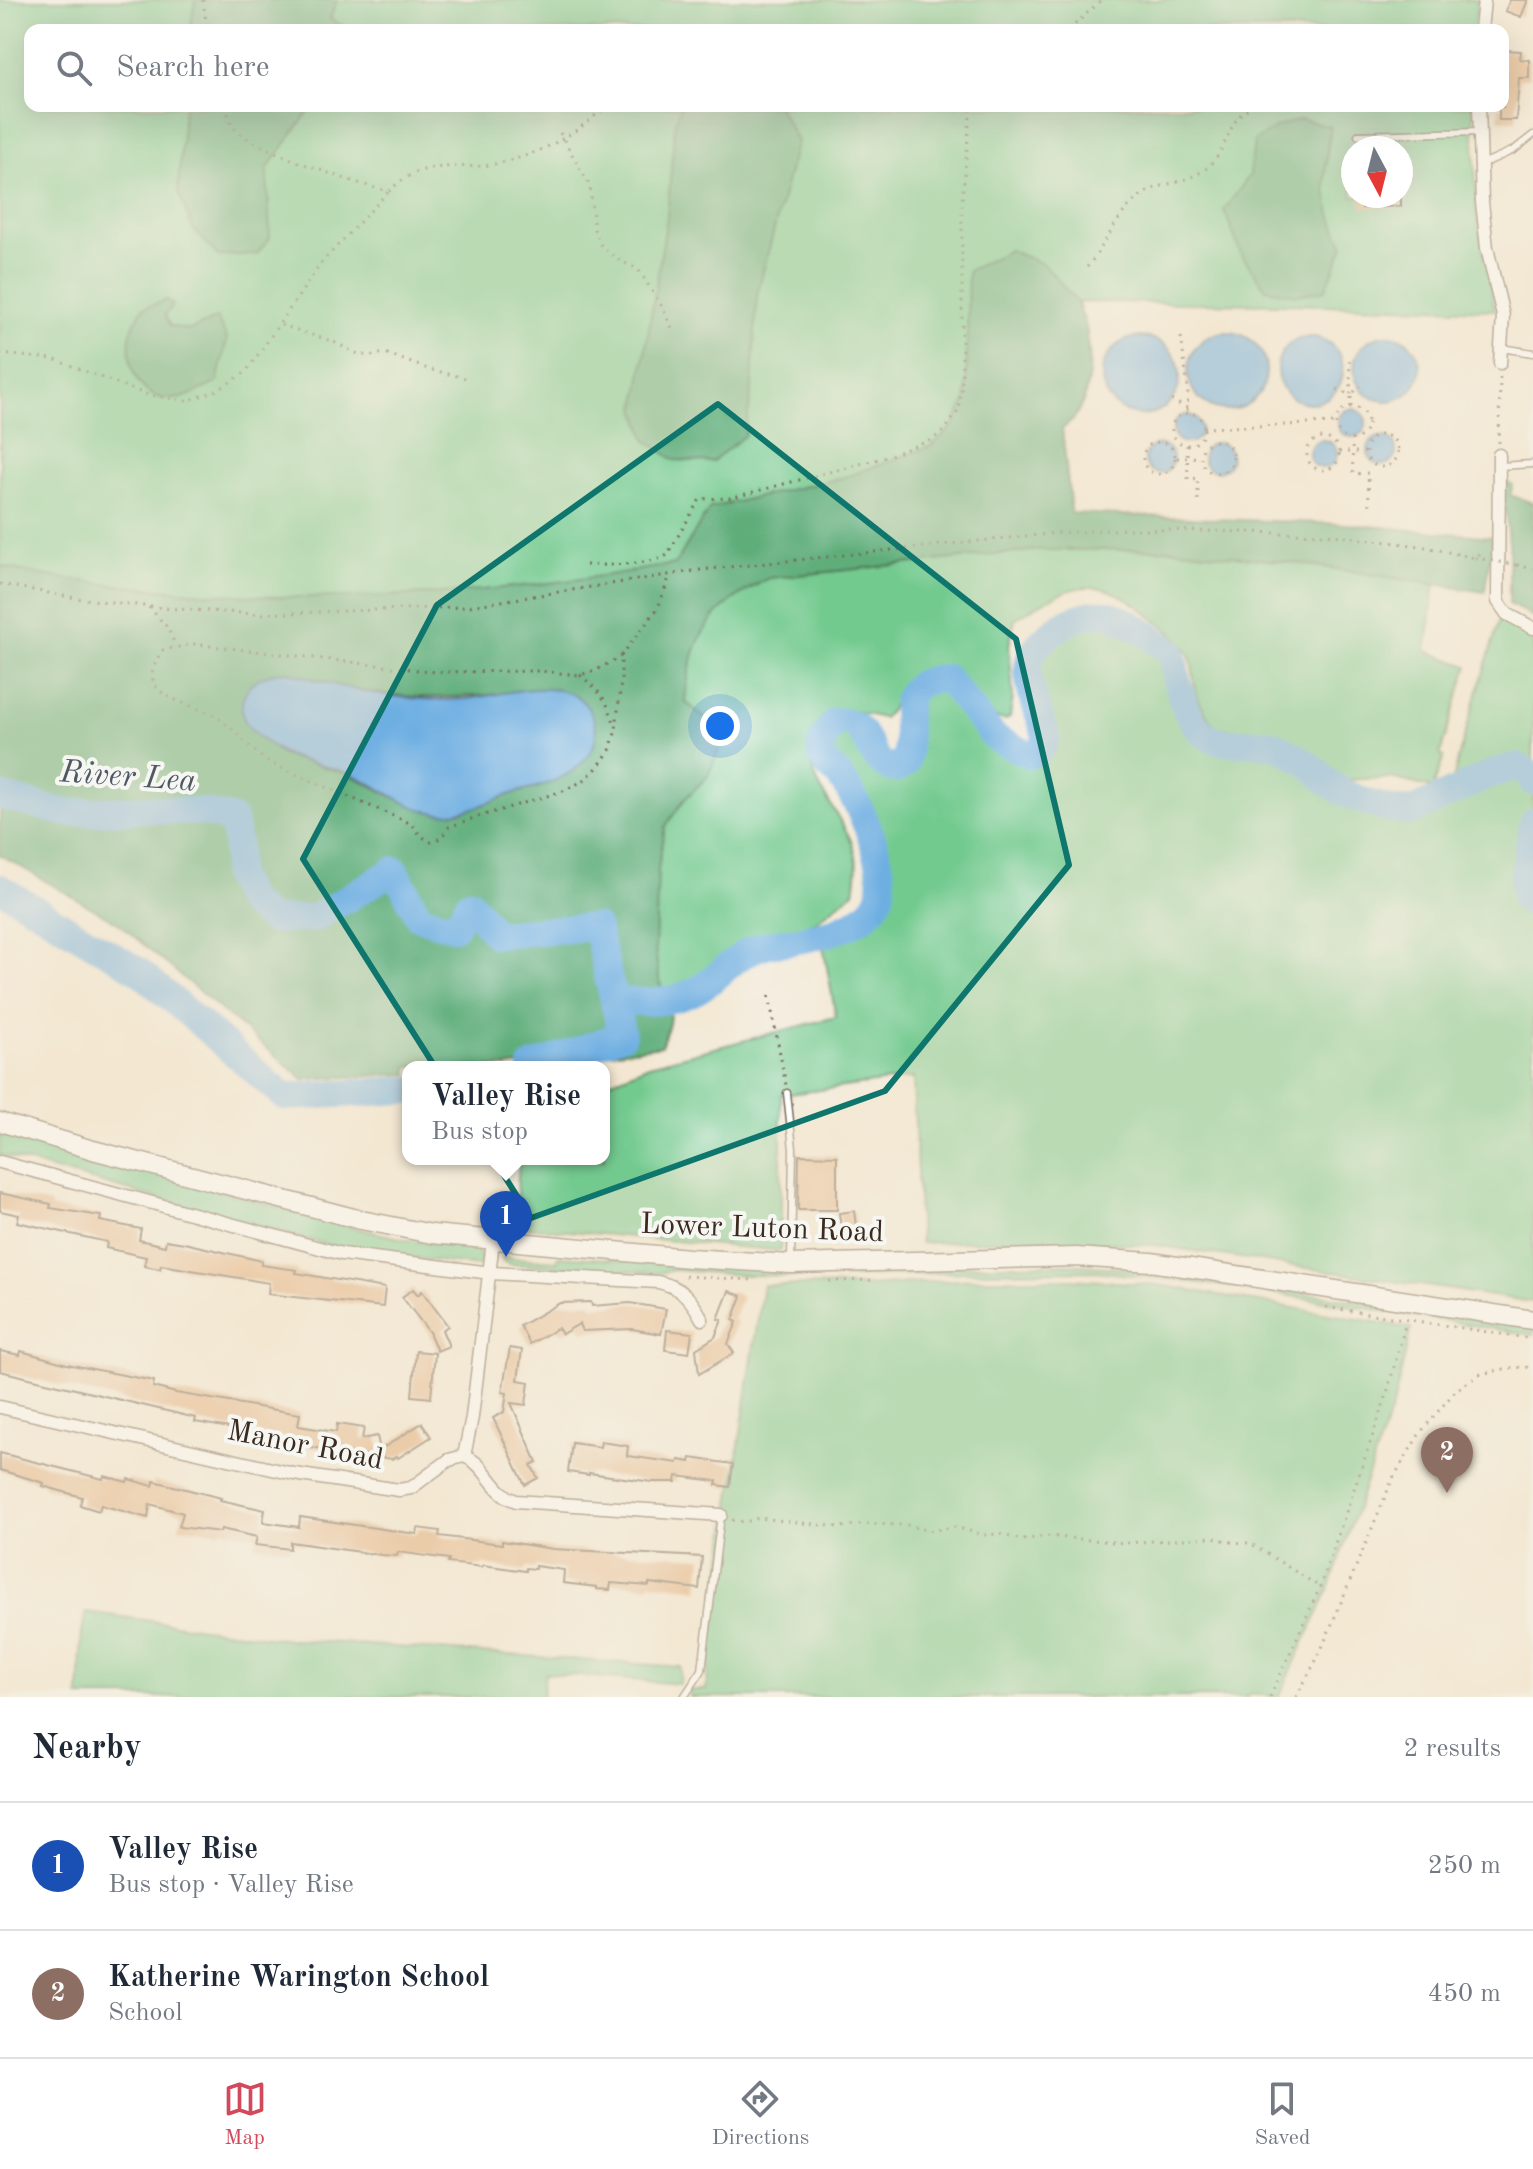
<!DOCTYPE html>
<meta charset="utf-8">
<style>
:root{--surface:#fff;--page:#f2f2f3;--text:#1f2937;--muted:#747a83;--line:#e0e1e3;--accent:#d1495b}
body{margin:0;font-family:"Old Standard TT",serif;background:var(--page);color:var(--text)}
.compass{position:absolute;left:1341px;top:136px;width:72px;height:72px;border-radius:50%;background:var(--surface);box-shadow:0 8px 32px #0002;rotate:173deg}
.you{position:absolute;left:720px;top:726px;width:28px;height:28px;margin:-20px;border:6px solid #fff;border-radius:50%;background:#1a73e8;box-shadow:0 0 0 12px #1a73e833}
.badge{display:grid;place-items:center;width:52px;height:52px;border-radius:50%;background:var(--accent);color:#fff;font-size:26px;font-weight:700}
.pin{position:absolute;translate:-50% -66px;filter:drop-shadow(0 2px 4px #0008)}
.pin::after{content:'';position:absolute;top:42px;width:28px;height:24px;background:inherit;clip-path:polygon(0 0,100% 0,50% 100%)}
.popup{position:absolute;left:402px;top:1061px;width:208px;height:104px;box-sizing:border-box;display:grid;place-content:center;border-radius:16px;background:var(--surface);filter:drop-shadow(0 2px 6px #0005);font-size:26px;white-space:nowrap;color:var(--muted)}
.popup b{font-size:30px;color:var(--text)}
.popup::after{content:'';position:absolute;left:50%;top:100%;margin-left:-16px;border:16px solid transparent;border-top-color:var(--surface)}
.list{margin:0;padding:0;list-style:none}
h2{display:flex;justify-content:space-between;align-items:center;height:104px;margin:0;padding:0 32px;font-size:34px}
h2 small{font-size:26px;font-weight:400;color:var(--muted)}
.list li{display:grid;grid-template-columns:52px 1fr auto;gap:24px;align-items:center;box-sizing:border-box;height:128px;padding:0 32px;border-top:2px solid var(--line)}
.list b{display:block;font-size:30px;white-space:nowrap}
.list p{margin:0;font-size:26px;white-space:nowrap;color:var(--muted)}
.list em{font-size:26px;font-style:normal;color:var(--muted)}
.icon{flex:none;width:44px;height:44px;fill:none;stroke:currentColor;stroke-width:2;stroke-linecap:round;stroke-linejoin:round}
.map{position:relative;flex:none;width:1533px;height:1697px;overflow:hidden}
.search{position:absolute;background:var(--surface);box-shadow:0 8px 32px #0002;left:24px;right:24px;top:24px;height:88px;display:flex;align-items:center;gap:20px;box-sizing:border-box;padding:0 28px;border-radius:16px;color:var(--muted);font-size:30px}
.sheet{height:360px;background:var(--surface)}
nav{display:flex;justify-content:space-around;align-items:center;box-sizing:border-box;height:112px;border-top:2px solid var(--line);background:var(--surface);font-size:22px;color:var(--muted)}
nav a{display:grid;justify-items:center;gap:4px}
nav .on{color:var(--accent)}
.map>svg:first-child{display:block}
.green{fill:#73ca8f;stroke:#577a56;stroke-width:2;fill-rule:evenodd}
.forest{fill:#5eae7a;stroke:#4c6c4c;stroke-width:2;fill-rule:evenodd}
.water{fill:#6eafe2;stroke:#546c80;stroke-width:2}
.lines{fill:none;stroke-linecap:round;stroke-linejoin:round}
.river{stroke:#6eafe2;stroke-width:28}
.building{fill:#e3ab78}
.lane-casing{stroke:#7b6c5d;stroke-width:9}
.street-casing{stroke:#7b6c5d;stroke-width:15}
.secondary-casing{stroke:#7b6c5d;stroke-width:21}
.path{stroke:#7b6c5d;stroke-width:3;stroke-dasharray:2 6;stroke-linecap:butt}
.lane{stroke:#fff;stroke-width:6}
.street{stroke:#fff;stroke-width:12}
.secondary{stroke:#fff;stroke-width:18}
.path-bridge{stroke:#7b6c5d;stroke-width:3;stroke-dasharray:2 6;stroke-linecap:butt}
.marked{fill:none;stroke:#0f766e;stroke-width:6;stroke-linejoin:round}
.labels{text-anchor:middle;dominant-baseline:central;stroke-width:8;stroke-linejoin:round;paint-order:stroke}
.street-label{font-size:30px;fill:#3b2a1e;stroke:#f6f6f2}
.water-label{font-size:32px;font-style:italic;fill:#4d5963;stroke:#f6f6f2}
</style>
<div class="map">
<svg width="1533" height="1697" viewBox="0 0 1533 1697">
<rect width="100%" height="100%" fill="#f6f6f2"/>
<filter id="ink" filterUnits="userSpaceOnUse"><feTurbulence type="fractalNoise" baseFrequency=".0125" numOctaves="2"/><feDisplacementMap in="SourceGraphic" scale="16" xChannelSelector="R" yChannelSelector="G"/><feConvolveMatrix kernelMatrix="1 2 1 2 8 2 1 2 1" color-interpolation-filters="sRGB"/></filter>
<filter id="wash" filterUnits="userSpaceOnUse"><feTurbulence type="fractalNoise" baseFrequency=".006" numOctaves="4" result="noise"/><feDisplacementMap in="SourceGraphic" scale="32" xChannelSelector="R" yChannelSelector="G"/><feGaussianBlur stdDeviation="1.8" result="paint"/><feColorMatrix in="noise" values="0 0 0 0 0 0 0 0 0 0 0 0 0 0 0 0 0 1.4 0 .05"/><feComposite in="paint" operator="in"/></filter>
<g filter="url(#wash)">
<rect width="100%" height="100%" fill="#f3e7d2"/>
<g class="green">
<path d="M0,0H1477L1475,30H30V106H1473L1477,220L1495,310L1285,304L1078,302C1080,312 1086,323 1087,333C1093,365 1090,409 1062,429L1071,513L676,564L564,583L437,595L342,598L247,597L66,581L0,566ZM1353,148H1401V196H1353Z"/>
<path d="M1173,549L1296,563L1435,584L1426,651L1468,666L1440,754L1444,757L1433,788L1391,778L1343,780L1323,760L1284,737L1215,727C1208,717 1201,707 1197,695C1192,682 1195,665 1188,653C1178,636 1163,626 1148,614C1095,570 1068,586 1015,619L1009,645L1013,697L1010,717L1006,720C1001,719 997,719 993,717C970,705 972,663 931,672C925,673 917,674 912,677C897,688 897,707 883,718C872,716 847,708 841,709C830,710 827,714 820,721C783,764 848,814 856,856C858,868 856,880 854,892L815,922L787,934L765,936L739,947L702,982L665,995C649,965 653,861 665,828C668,817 680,807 686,797C700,774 714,751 728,728L704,718L684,701C692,633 709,609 769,578L1039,550Z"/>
<path d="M1085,613C1121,612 1143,632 1171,651C1177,678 1181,710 1201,731C1220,750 1248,738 1271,744C1295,750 1312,771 1331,785C1346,795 1394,815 1411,811C1424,809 1438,799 1450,793L1460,751L1500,618L1533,637V1302L1154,1245L1031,1240L920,1243L913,1078L781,1095V1251L515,1226L519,1159H604V1084L649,1065L836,1017L821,934C838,928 865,922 876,906C895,877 859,804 841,779C835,771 824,765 821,755C818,745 829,730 835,722C874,717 861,765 897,769L905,764C916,728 884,681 946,678L995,738L1030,755C1040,750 1045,747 1046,736C1026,668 1010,648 1085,613Z"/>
<path d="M0,1130L355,1228L413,1241L474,1248L480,1254L481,1263L478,1266L346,1250L0,1155Z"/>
<path d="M558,1256L769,1269L1067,1264L1170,1272L1533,1328V1335L1242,1288L1096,1271L964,1272L849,1277L744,1275L674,1270L659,1273L508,1264L503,1261L502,1257L557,1261Z"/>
<path d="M975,1279H1072L1159,1285L1411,1328L1395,1398L1329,1589L1279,1697L1250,1693L1247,1697H689L690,1690H706L730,1505L763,1285L867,1286Z"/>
<path d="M86,1612L283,1639L681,1667L680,1684L545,1673L542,1697H79L82,1631Z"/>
</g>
<g class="forest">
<path d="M195,0H337L330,19L351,30H190Z"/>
<path d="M184,106H313L267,169L270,238L257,254L218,256L193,229L178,191Z"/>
<path d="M681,106H778L797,141L757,295L752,387L745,435L712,462L674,460L646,440L636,408L667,217L675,123Z"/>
<path d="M1301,119L1331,127C1322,175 1322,202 1344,246L1325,290L1296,295L1266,289L1241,254L1224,210L1250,175L1254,141L1277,127Z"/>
<path d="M1009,250L1045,265L1077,302L1087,332L1089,372L1083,402L1073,420L1062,429L1071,513L1346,524L1493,537L1485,592L1296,563L1172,549L1039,550L769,578C709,609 692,634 685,701L704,718L728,728L708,776L684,800L665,827L658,869L655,949L660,986L671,1006L669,1024L661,1046L507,1067H408V1074L303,1079L118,923L0,855V566C52,579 103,584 156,589C330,607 503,595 675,564L710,508L845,477L932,446L953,426L966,400L968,271ZM327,684C399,701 452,700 526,691L567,775L536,788L500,796L481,805L395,798L349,774L282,755L253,731Z"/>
<path d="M166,300L173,305L165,315L170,326L190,330L217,318L227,339L217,383C206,387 193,395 181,398C141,405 127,371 130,337C131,327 139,316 143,308Z"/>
<path d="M1502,480L1513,485L1510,495L1533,503V617L1509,604V543Z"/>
</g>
<g class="water">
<circle cx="1227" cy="371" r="39"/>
<circle cx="1387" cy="368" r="33"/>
<circle cx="1141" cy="376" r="39"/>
<circle cx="1310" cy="370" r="33"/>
<circle cx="1352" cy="423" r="14"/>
<circle cx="1187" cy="429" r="14"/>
<circle cx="1382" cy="451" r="14"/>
<circle cx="1323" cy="454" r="14"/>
<circle cx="1217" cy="457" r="14"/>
<circle cx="1159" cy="459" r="14"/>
<path d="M286,671C344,689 403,703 464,699C495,696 538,683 567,692C586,698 599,719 595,740C589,770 551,784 525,790C496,797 468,816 438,813C404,809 380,785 350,774C313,761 287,763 256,734C244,723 239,715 243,698C248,679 268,673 286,671Z"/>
</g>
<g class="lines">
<g class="river">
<path d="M0,796L67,813L145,809L203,812L233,820L237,844L236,876L249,902L272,920L314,918L395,870L419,917L454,927L470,902L495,934L596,927L614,1001C641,1003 672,1004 697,990C721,977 735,954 762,946C773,942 786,943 798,940C825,935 877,923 881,890C885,859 859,802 840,777C834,770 823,764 821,754C818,744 829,730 835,722C875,717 861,765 897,769L905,764C916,728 884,681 946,678L995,738L1030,755C1040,750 1045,747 1046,736C1041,718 1027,687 1028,669C1029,653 1038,644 1050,634C1102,594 1125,620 1171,651C1177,678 1181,711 1201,731C1221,752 1253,736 1277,746C1289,752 1303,760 1314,769C1320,773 1325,781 1332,785C1351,798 1390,813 1413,811L1491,774L1517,766L1529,773L1533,782"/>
<path d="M1533,822L1523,880L1525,899L1533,904"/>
<path d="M0,888L139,971L285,1097L408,1090"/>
<path d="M532,1067L622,1035L614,1001"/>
</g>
</g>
<g id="blocks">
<g class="building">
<path d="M1510,0H1528L1521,17L1505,11Z"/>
<path d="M1503,50L1521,51L1520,59L1529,60V78H1519L1516,120H1499V107H1503Z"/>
<path d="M1361,196H1401V206L1362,208Z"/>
<path d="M799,1155L837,1156V1210H798Z"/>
<path d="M0,1193L51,1204L50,1208L101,1216L100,1221L141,1229L139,1240L165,1246L166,1240L184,1243L262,1261L261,1265L297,1270L296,1273L385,1288L383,1307L268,1294L269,1283L161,1265L160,1269L144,1266L146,1257L106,1248L107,1242L17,1222L19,1215L0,1211Z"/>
<path d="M854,1211L857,1233L842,1236L839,1213Z"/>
<path d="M413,1289L418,1295L422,1291L448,1326L442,1330L449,1346L437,1351L429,1332L402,1297Z"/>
<path d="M729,1291L742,1296L733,1320L737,1322L728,1344L734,1353L699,1374L696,1349L715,1337L722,1320L718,1319Z"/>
<path d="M591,1302L592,1306L630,1303L666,1309L661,1334L632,1329L582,1331L579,1324L562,1334L558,1328L530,1344L520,1326L560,1303Z"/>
<path d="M667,1330L692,1333L689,1353L665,1350Z"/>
<path d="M510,1348L522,1350L518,1380L529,1382L526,1405L511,1403L537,1462L531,1465L538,1478L525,1485L493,1418L504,1412L507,1393L502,1392Z"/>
<path d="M0,1351L20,1355L21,1351L67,1364L154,1381L153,1387L176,1393L300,1414L298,1426L336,1432L337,1424L364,1428L362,1439L377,1436L380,1450L422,1423L431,1437L398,1458L397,1456L392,1459L296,1445L297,1440L195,1422L196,1418L0,1371Z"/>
<path d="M416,1351L435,1353L431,1398L412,1396Z"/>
<path d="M601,1442L628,1446L627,1456L678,1463L679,1460L690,1462L691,1458L733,1464L730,1487L716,1485L717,1481L677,1476L676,1482H652L589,1473V1475L568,1472L572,1443L600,1447Z"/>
<path d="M0,1453L103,1479L104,1476L127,1482L128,1479L153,1486L154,1481L221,1498L220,1500L265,1510L263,1522L299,1527L300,1517L417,1534L418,1528L440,1531L439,1536L502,1544V1541L553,1549L702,1557L699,1589L649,1583V1586L611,1583L610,1590L597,1589V1587L563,1583L564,1570L535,1566V1569L526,1568V1571L483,1565L482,1567L448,1563L449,1559L398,1552L397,1556L381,1555L290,1542V1549L255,1545L257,1537L221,1529L220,1532L179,1527L183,1513L150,1504L148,1518L101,1505L99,1511L80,1505L82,1497L43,1486L44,1483L0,1470Z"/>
</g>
</g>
</g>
<g filter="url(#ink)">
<use href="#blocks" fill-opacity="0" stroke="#7b6c5d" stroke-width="2"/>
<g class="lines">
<defs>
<g id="lane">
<path d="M1358,135L1480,132"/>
<path d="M1480,165L1514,150L1533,135"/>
<path d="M1501,348L1533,353"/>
<path d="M1499,466L1533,464"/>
<path d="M787,1093L793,1149L791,1261"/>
<path d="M684,1697L702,1670L721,1515"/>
</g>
<g id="street">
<path d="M1481,30L1484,0"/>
<path d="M1479,106L1482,202L1487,248L1503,316L1500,363"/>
<path d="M1499,455L1498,601L1507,614L1533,628"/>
<path d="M0,1162L342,1254L491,1273L658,1282C681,1287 691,1298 702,1319"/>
<path d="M0,1407L294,1474L399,1490L411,1488L449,1460L464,1456C488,1465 490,1491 516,1501L721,1515"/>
<path d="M464,1456L472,1417L493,1241"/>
</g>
<path id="secondary" d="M0,1122L93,1150L361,1220L432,1234L689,1258L791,1264L1076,1257L1151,1262L1533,1320"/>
</defs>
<use href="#lane" class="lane-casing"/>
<use href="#street" class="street-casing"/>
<use href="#secondary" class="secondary-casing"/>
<g class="path">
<path d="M203,0L207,30"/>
<path d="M713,30L744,24L768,30"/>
<path d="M1069,30L1101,0"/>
<path d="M225,106C228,113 230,123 235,129C249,147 363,187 389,191C395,186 402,179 409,176C432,162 464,169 490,165C535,157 573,137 606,106"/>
<path d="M560,133L590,186L594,229L601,245L618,260L638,269L661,305L672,328"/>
<path d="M1087,267C1106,245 1116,215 1138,198C1164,177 1196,188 1218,155C1229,138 1232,115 1253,106"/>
<path d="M281,325L334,342L355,353L369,356L385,353L428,369L470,379"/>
<path d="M1181,337L1188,389L1187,412"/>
<path d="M0,354L53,359L145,394L187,401L218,390L246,372L322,262L389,191"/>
<path d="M1337,389L1351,395L1349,356"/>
<path d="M1171,400L1187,408"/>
<circle cx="1352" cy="423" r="16"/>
<path d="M1351,407V395L1360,386"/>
<circle cx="1188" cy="429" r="16"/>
<path d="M1203,428L1336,423"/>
<circle cx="1382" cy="451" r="16"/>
<circle cx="1323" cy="454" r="16"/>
<path d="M1352,439L1353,474L1368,473L1369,505"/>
<circle cx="1217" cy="457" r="16"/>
<circle cx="1159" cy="458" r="16"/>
<path d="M1499,443L1500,374"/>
<path d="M1187,445L1188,479L1198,478V502"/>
<path d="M1339,452H1365"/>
<path d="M1177,458L1201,457"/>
<path d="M586,565C602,566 656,564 667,555L700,499L731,498L886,457L933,439L945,430L959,410L962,387V201L971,106"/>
<path d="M1517,565L1533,569"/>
<path d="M0,584L75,598L162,608L256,614L463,607L700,570L1057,533L1127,529L1324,534L1421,546L1475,558L1483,550"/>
<path d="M149,607L167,627L176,646"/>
<path d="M621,656L597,670L580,675L540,671L436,672L194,644L163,650C127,699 192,701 217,717C236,730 250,750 270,763L412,824L421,836L431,842L441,838L449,827L468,820L563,791L583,781L598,767L610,750L616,730L621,681V656L658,608L670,575"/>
<path d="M580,675C602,693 607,700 615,726"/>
<path d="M769,996L786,1085"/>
<path d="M685,1276L753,1280"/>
<path d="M829,1281L877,1280"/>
<path d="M1326,1307L1533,1339"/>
<path d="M732,1520L745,1522L759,1518L839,1527L867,1524L907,1525L929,1531L955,1527L984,1535L1000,1534L1022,1540L1046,1536L1125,1543L1213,1537L1230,1542L1250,1543L1320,1587"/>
<path d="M1270,1697L1320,1587L1386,1397L1406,1322"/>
<path d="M1296,1697L1319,1655L1393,1478L1420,1433L1456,1390L1481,1374L1509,1368L1533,1367"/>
</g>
<use href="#lane" class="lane"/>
<use href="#street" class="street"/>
<use href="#secondary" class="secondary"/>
<path class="path-bridge" d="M1475,558L1517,565"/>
</g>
</g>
<path d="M0 0H1533V1697H0ZM718,404L1016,639L1069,865L885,1091L531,1218L303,859L437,605Z" fill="#f3e7d2" fill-opacity=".55" fill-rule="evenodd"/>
<path class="marked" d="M718,404L1016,639L1069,865L885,1091L531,1218L303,859L437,605Z"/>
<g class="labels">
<g class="street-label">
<text transform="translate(762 1229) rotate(2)">Lower Luton Road</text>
<text transform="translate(305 1446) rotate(11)">Manor Road</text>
</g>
<g class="water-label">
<text transform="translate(128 778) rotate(4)">River Lea</text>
</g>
</g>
</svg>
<svg class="compass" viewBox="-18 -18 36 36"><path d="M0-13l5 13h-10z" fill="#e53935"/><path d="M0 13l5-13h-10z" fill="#747a83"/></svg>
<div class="you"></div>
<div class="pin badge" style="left:506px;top:1257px;background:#1a4fb4">1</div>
<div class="popup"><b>Valley Rise</b>Bus stop</div>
<div class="pin badge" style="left:1447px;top:1493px;background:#8d6e63">2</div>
<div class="search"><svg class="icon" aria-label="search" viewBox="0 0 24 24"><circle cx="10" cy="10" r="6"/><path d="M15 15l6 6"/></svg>Search here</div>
</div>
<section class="sheet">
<h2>Nearby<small>2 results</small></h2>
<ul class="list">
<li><span class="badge" style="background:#1a4fb4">1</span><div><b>Valley Rise</b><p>Bus stop · Valley Rise</p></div><em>250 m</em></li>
<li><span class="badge" style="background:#8d6e63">2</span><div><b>Katherine Warington School</b><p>School</p></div><em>450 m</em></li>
</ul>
</section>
<nav>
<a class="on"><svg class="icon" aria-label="map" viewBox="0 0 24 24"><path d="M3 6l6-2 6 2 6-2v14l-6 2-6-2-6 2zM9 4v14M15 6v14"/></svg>Map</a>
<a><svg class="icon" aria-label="directions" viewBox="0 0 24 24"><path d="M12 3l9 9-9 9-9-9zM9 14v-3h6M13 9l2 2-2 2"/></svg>Directions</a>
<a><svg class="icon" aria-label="saved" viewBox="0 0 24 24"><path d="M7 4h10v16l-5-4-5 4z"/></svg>Saved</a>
</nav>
